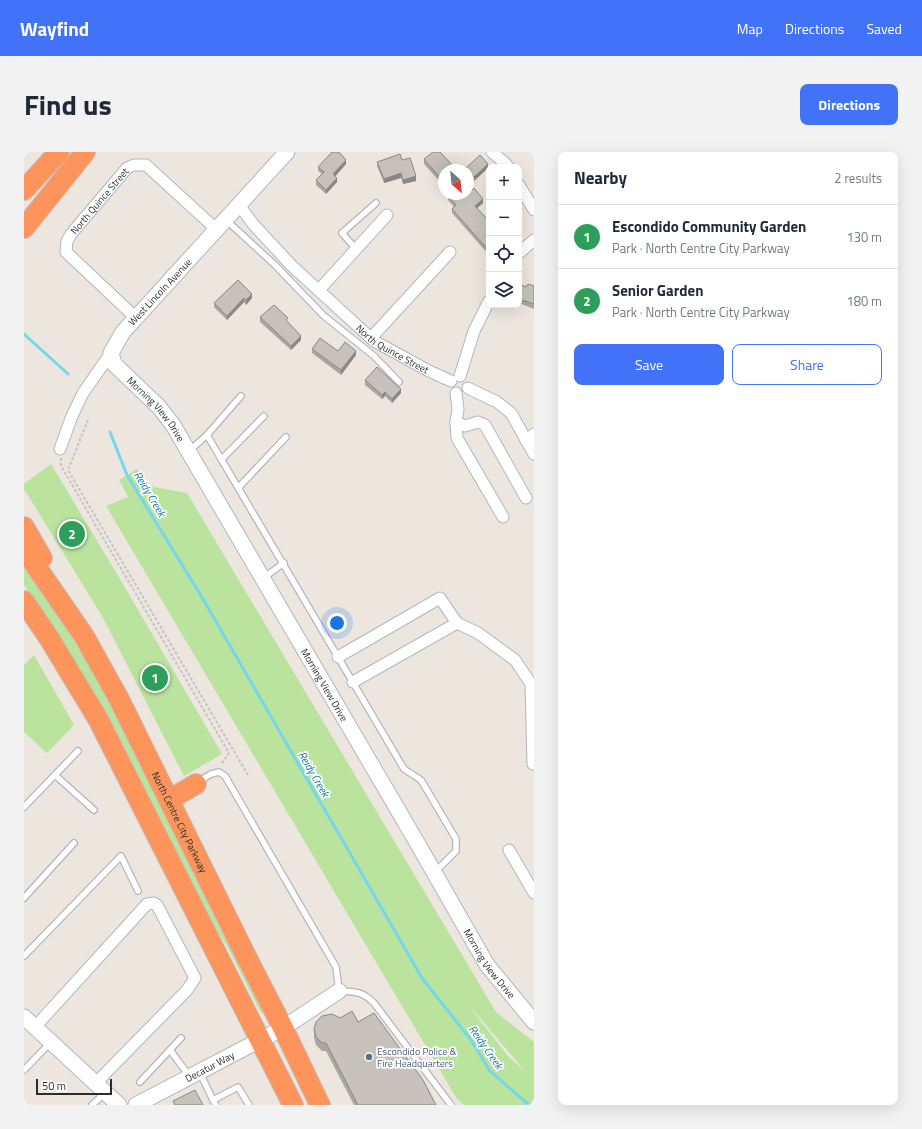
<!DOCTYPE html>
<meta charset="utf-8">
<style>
:root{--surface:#fff;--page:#f2f2f3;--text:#1f2937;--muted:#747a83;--line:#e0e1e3;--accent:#4272f7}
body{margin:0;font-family:"Titillium Web",sans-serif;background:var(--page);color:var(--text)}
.controls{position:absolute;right:12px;top:12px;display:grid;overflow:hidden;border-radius:8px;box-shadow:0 4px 16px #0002}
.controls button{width:36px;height:36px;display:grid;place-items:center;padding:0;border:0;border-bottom:1px solid var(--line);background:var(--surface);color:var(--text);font:20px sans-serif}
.compass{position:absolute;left:414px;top:12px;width:36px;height:36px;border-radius:50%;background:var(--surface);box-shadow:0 4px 16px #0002;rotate:153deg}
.scale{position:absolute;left:12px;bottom:10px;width:76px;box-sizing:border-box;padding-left:4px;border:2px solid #2c2c2c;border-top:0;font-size:11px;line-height:14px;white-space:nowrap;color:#2c2c2c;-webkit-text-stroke:3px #fff;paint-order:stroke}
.you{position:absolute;left:313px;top:471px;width:14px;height:14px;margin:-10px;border:3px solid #fff;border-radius:50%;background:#1a73e8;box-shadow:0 0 0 6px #1a73e833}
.badge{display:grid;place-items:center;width:26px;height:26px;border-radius:50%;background:var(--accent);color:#fff;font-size:13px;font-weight:700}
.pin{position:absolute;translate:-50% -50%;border:2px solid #fff;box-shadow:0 1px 4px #0006}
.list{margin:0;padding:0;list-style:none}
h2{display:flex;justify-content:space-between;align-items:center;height:52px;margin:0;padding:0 16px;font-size:17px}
h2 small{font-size:13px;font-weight:400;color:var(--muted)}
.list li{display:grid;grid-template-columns:26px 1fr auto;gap:12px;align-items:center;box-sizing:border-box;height:64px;padding:0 16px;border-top:1px solid var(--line)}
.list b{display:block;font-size:15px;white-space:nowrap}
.list p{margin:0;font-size:13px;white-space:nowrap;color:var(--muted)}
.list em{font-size:13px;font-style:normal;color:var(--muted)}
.actions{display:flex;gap:8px;padding:12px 16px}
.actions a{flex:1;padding:9px 0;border:1px solid var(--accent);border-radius:8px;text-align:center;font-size:14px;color:var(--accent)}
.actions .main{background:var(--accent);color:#fff}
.icon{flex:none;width:22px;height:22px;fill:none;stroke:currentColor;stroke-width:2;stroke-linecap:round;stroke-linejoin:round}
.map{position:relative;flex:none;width:510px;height:953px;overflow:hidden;border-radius:8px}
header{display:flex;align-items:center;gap:24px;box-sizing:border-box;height:56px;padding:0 20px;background:var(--accent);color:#fff}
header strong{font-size:19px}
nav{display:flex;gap:22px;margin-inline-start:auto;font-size:14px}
.intro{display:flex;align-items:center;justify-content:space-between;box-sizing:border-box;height:96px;padding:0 24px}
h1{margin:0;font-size:28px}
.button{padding:10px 18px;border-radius:8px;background:var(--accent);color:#fff;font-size:14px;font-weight:700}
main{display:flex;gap:24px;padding:0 24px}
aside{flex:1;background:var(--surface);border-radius:8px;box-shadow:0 4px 16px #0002}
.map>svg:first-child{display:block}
.green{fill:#bae39d;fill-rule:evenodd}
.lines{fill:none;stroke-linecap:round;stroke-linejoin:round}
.stream{stroke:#74d7ed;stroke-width:3}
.lane-casing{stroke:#b2b6bf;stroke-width:8}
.street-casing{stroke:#b2b6bf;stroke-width:13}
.secondary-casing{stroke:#b2b6bf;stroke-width:17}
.highway-casing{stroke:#c4c4c4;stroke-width:22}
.path{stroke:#c4c4c4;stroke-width:2;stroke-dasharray:3 2;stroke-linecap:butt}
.lane{stroke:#fff;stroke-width:5.5}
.street{stroke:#fff;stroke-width:11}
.secondary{stroke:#fff;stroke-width:15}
.highway{stroke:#fc945c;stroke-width:20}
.wall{fill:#aaa6a0}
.shaded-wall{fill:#8b8782}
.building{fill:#c6c1ba;stroke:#8b8782}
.service-dot{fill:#5c6f8a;stroke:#fff;stroke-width:1.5}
.labels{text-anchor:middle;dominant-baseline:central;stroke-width:3.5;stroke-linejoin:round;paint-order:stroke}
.street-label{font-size:10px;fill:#2c2c2c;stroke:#fff}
.service-label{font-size:10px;fill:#4e5e75;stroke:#fff;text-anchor:start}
.water-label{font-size:11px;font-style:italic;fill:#0f789d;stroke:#fff}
</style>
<header>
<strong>Wayfind</strong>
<nav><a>Map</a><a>Directions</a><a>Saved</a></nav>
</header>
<div class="intro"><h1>Find us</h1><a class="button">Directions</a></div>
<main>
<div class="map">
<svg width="510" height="953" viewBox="0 0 510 953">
<rect width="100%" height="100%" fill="#ede6df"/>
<g class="green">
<path d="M27,312L96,427L198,602L160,624L78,464L0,337V332Z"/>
<path d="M113,317L125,334L163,341L472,860L510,890V926H509L510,927V953H440L433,947L82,354L104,345L95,328ZM448,858H449L501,919L484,904Z"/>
<path d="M0,409L75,528L241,860L237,861L203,794L181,761L77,553L41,492L0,433Z"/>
<path d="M10,503L50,573L23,601L0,580V513Z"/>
</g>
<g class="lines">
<g class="stream">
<path d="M0,182L44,222"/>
<path d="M86,280L103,323L179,447L398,826L447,888L466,919L505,953"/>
</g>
<defs>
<g id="lane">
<path d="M202,68L251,113L300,164L350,204L375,230"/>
<path d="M332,97L318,81L352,51"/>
<path d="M183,283L380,617L397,628L432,687V699L412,719"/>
<path d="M165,299L183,283L217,244"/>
<path d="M198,307L240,264"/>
<path d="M215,335L262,285"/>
<path d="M239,426L260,411"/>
<path d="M31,623L70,658"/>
<path d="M174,630L187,622L195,620L201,624L312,815L315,839C332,840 338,839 350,851L427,953"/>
<path d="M0,655L54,599"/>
<path d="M0,746L50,691"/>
<path d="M0,804L97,704L114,739"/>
<path d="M146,898L166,925"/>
<path d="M0,918L27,890"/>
<path d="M176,921L189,948"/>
<path d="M116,930L157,886"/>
<path d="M68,953L81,941"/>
<path d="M192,953L189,948L214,935L225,953"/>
</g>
<g id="street">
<path d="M468,0L482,12L484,15"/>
<path d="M495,33L510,58"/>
<path id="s1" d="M215,53L229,72L268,114L350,189L405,219L427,229"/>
<path d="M495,101L510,88"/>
<path d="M295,138L363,63"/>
<path id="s2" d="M112,166L42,100L43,89L47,82L103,16L110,13H122L193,78"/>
<path d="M347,186L426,100"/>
<path d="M436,224L450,179L465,149"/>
<path d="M444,236L473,250L487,261L510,302"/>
<path d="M432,241L434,257L432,270L433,286L479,365"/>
<path d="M432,270L441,274L454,270L461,273L502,346"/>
<path d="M502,289L510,282"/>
<path d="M36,297L48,264L59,241L87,201"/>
<path d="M314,505L416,446L433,471L454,481L491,508L507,532L509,612"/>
<path d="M329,530L433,471"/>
<path d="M485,698L510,741"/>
<path d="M11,875L123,752L130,751L133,753L171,826L163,838L71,932"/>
</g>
<g id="secondary">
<path id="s3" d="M263,0L99,180L87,201L90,212L135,255L149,273L395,694L463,813L510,870"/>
<path d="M0,865L95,953"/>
<path id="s4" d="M112,953L259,876L315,839"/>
</g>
<g id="highway">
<path d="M0,38L35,0"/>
<path d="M0,76L61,0"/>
<path d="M0,375L18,406"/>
<path id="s5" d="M0,397L60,484L95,547L221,802L259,876L296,953"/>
<path d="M0,449L25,486L74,567L269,953"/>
<path d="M145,648L172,632"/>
</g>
</defs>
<use href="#lane" class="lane-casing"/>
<use href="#street" class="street-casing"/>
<use href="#secondary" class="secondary-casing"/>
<use href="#highway" class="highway-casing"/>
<g class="path">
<path d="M64,268L44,318L224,623"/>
<path d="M37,306V314L205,601L199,610L196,612"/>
</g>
<use href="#lane" class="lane"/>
<use href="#street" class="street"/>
<use href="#secondary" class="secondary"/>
<use href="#highway" class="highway"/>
</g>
<g class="wall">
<path d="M400,7L431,18L418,32L400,12Z"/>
<path d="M378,8L392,29L379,32L377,26L360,31L353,14V10Z"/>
<path d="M322,12L311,24L313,30L302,42L292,33V28L298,22L294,19V15Z"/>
<path d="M442,16H464L450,29L444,23V18H442Z"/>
<path d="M424,44H442L459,51L453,56L465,69V103L428,61V57L430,55L424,48Z"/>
<path d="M214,128L228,146L222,153L220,150L203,168L190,155V151Z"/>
<path d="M495,132L502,135L510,134V157L495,151Z"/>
<path d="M236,165L264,171L277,188L267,198L236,170Z"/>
<path d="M288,197L314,199L332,203L317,223L288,201Z"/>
<path d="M341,228L377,241L368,251L361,244L358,247L341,233Z"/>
<path d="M316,866L334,870L412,953H330L302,899H298L292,893L290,885V877Z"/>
</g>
<g class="shaded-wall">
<path d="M322,8V12L309,27V22Z"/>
<path d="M464,12V16L450,29V25Z"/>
<path d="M377,21V26L360,31V27Z"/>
<path d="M392,24V29L379,32V28Z"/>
<path d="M313,26V30L302,42V38Z"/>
<path d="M420,26V30L418,32V28Z"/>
<path d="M459,47V51L451,58V54Z"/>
<path d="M228,142V146L222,153V148Z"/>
<path d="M220,146V150L203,168V164Z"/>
<path d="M277,184V188L267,198V194Z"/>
<path d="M332,199V203L317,223V218Z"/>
<path d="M377,237V241L368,251V247Z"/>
<path d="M361,240V244L358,247V243Z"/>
</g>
<g class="building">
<path d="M308,0H315L322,8L309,22L313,26L302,38L292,28L300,20L294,15Z"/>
<path d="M409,0H416L431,16L429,18H420V26L418,28L400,7Z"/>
<path d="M376,2L378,8L386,6L392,24L379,28L377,21L360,27L353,10Z"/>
<path d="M456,3L464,12L450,25L442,16Z"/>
<path d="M450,36L459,47L451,54L465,69V99L428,57L432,53L424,44L426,42H440L442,44Z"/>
<path d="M214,128L228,142L222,148L220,146L203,164L190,151Z"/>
<path d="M495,132L502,135L504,132L510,134V152L495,147Z"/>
<path d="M250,153L264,166L262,168L277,184L267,194L236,165Z"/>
<path d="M296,186L314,199L321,190L332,199L317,218L288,197Z"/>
<path d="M353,215L377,237L368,247L361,240L358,243L341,228Z"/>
<path d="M328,859L334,870L350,861L399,928L412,953H334L302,891H298L292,885L290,877L292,870L298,864L308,862L316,866Z"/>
<path d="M171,938L179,953H151L149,949Z"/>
</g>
<circle class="service-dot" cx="345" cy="905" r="4"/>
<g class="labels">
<g class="street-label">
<text stroke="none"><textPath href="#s2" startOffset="159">North Quince Street</textPath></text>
<text transform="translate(136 140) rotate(-47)">West Lincoln Avenue</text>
<text stroke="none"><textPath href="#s1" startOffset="212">North Quince Street</textPath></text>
<text stroke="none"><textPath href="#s3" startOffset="341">Morning View Drive</textPath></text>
<text stroke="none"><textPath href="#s3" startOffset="665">Morning View Drive</textPath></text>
<text stroke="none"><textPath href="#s5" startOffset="315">North Centre City Parkway</textPath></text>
<text stroke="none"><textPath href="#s3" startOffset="989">Morning View Drive</textPath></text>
<text stroke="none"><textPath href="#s4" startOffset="83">Decatur Way</textPath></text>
</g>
<g class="service-label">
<text x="353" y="899">Escondido Police &amp;<tspan x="353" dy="12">Fire Headquarters</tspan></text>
</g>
<g class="water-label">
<text transform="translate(126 342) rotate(59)">Reidy Creek</text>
<text transform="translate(290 622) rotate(60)">Reidy Creek</text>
<text transform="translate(462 895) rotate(55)">Reidy Creek</text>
</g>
</g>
</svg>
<div class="controls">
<button>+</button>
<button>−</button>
<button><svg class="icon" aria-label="locate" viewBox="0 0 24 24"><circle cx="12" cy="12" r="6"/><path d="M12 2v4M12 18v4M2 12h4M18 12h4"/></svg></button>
<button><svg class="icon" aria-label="layers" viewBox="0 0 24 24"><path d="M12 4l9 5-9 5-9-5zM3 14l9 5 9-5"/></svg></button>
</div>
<svg class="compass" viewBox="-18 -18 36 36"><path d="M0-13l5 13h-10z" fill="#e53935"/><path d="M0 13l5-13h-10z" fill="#747a83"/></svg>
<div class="scale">50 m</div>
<div class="you"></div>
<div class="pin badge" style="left:131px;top:526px;background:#2e9e5b">1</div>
<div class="pin badge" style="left:48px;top:382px;background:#2e9e5b">2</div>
</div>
<aside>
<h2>Nearby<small>2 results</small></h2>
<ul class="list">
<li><span class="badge" style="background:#2e9e5b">1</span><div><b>Escondido Community Garden</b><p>Park · North Centre City Parkway</p></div><em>130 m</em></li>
<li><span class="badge" style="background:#2e9e5b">2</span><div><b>Senior Garden</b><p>Park · North Centre City Parkway</p></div><em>180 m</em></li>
</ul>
<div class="actions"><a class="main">Save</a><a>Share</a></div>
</aside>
</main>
